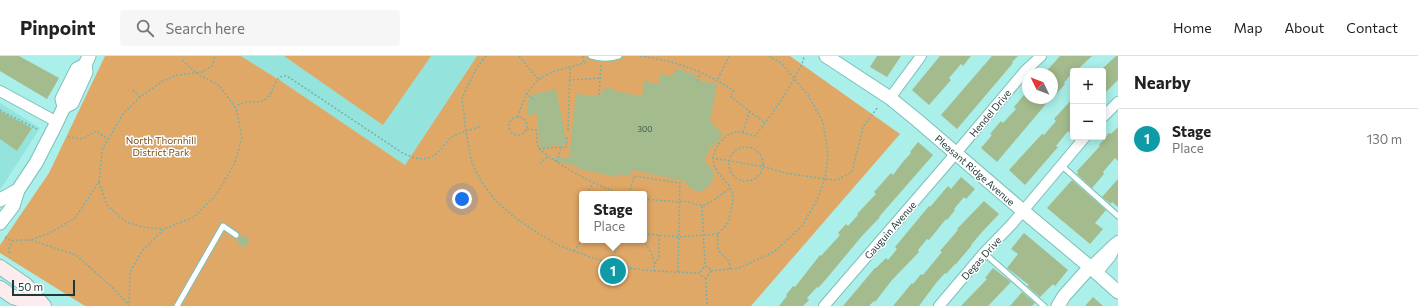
<!DOCTYPE html>
<meta charset="utf-8">
<style>
:root{--surface:#fff;--page:#f6f6f6;--text:#222;--muted:#767676;--line:#e0e0e0;--accent:#c6375e}
body{margin:0;font-family:Commissioner,sans-serif;background:var(--page);color:var(--text)}
.controls{position:absolute;right:12px;top:12px;display:grid;overflow:hidden;border-radius:4px;box-shadow:0 2px 10px #0003}
.controls button{width:36px;height:36px;display:grid;place-items:center;padding:0;border:0;border-bottom:1px solid var(--line);background:var(--surface);color:var(--text);font:20px sans-serif}
.compass{position:absolute;left:1022px;top:12px;width:36px;height:36px;border-radius:50%;background:var(--surface);box-shadow:0 2px 10px #0003;rotate:313deg}
.scale{position:absolute;left:12px;bottom:10px;width:63px;box-sizing:border-box;padding-left:4px;border:2px solid #1d3937;border-top:0;font-size:11px;line-height:14px;white-space:nowrap;color:#1d3937;-webkit-text-stroke:3px #fff;paint-order:stroke}
.you{position:absolute;left:462px;top:143px;width:14px;height:14px;margin:-10px;border:3px solid #fff;border-radius:50%;background:#1a73e8;box-shadow:0 0 0 6px #1a73e833}
.badge{display:grid;place-items:center;width:26px;height:26px;border-radius:50%;background:var(--accent);color:#fff;font-size:13px;font-weight:700}
.pin{position:absolute;translate:-50% -50%;border:2px solid #fff;box-shadow:0 1px 4px #0006}
.popup{position:absolute;left:579px;top:135px;width:68px;height:52px;box-sizing:border-box;display:grid;place-content:center;border-radius:4px;background:var(--surface);filter:drop-shadow(0 1px 3px #0005);font-size:13px;white-space:nowrap;color:var(--muted)}
.popup b{font-size:15px;color:var(--text)}
.popup::after{content:'';position:absolute;left:50%;top:100%;margin-left:-8px;border:8px solid transparent;border-top-color:var(--surface)}
.list{margin:0;padding:0;list-style:none}
h2{display:flex;justify-content:space-between;align-items:center;height:52px;margin:0;padding:0 16px;font-size:17px}
h2 small{font-size:13px;font-weight:400;color:var(--muted)}
.list li{display:grid;grid-template-columns:26px 1fr auto;gap:12px;align-items:center;box-sizing:border-box;height:60px;padding:0 16px;border-top:1px solid var(--line)}
.list b{display:block;font-size:15px;white-space:nowrap}
.list p{margin:0;font-size:13px;white-space:nowrap;color:var(--muted)}
.list em{font-size:13px;font-style:normal;color:var(--muted)}
.icon{flex:none;width:22px;height:22px;fill:none;stroke:currentColor;stroke-width:2;stroke-linecap:round;stroke-linejoin:round}
.map{position:relative;flex:none;width:1118px;height:250px;overflow:hidden}
header{display:flex;align-items:center;gap:24px;box-sizing:border-box;height:56px;padding:0 20px;background:var(--surface);border-bottom:1px solid var(--line)}
header strong{font-size:19px}
nav{display:flex;gap:22px;margin-inline-start:auto;font-size:14px}
.search{width:280px;height:36px;background:var(--page);display:flex;align-items:center;gap:10px;box-sizing:border-box;padding:0 14px;border-radius:4px;color:var(--muted);font-size:15px}
main{display:flex}
aside{flex:1;background:var(--surface)}
.map>svg:first-child{display:block}
.built{fill:#94e4dd}
.green{fill:#e0a867;fill-rule:evenodd}
.building{fill:#a4bb8d}
.lines{fill:none;stroke-linecap:round;stroke-linejoin:round}
.service-casing{stroke:#7bbfb9;stroke-width:7}
.minor-casing{stroke:#7bbfb9;stroke-width:12}
.tertiary-casing{stroke:#7bbfb9;stroke-width:15}
.secondary-casing{stroke:#7bbfb9;stroke-width:16}
.path{stroke:#79afab;stroke-width:1.5;stroke-dasharray:2 2;stroke-linecap:butt}
.service{stroke:#fff;stroke-width:5}
.minor{stroke:#fff;stroke-width:10}
.tertiary{stroke:#fff;stroke-width:13}
.secondary{stroke:#fcecee;stroke-width:14}
.labels{text-anchor:middle;dominant-baseline:central;stroke-width:3;stroke-linejoin:round;paint-order:stroke}
.number-label{font-size:8px;fill:#3f5a4c}
.street-label{font-size:10px;fill:#1d3937;stroke:#fff}
.park-label{font-size:10px;fill:#754e1d;stroke:#fff}
</style>
<header>
<strong>Pinpoint</strong>
<div class="search"><svg class="icon" aria-label="search" viewBox="0 0 24 24"><circle cx="10" cy="10" r="6"/><path d="M15 15l6 6"/></svg>Search here</div>
<nav><a>Home</a><a>Map</a><a>About</a><a>Contact</a></nav>
</header>
<main>
<div class="map">
<svg width="1118" height="250" viewBox="0 0 1118 250">
<rect width="100%" height="100%" fill="#aaefe9"/>
<g class="built">
<path d="M241,0H477L405,109L281,25Z"/>
<path d="M0,47L40,72L0,134Z"/>
</g>
<g class="green">
<path d="M105,0H241L281,25L405,109L477,0H790L900,78L751,250H85L0,197V189L49,117ZM582,138H644V184H582Z"/>
<path d="M284,0H431L383,69Z"/>
</g>
<g class="building">
<path d="M0,0H19L59,22L47,43L0,15Z"/>
<path d="M877,0H901L887,21L870,11Z"/>
<path d="M940,0H971L963,10L961,8L949,22L951,24L929,49L912,34Z"/>
<path d="M992,0H1018L1012,6L1013,7L957,73L941,59Z"/>
<path d="M1060,0H1092L1077,14L1076,13L1073,15L1064,27L1065,28L1052,43V18H1044Z"/>
<path d="M1116,0H1118V24L1103,39V12Z"/>
<path d="M675,13L686,15L697,20L696,24L717,28L710,65L723,79L713,91L710,90V97H707L705,106L712,113L714,120L712,126L707,132L702,135H696L689,131L684,125L632,114L630,120L619,118L618,121L577,113L578,110L553,105V102H569L576,38L596,40V39H600L604,33L609,31L615,35L642,40L644,25L659,28L660,18L673,20Z"/>
<path d="M556,33L567,88L540,92L537,58L527,59V46L533,38Z"/>
<path d="M1024,39L1028,42H1051L997,106L981,92L992,79L990,78L1001,65L1003,67L1016,53L1014,51Z"/>
<path d="M1073,42V79L1068,75L1056,90L1058,91L1025,129L1009,114L1042,78L1044,79L1056,65L1054,63Z"/>
<path d="M0,55L32,72L17,95L0,83Z"/>
<path d="M1118,71V105L1115,102L1103,116L1104,118L1092,132L1077,118L1078,117L1077,115L1100,90L1099,89L1109,77L1111,78Z"/>
<path d="M918,86L933,99L879,161H880L861,181L827,222L818,232L817,231L807,242L809,244L803,250H779L787,240L786,239L793,230L795,231L820,199L821,200L831,189L840,179L838,177L846,168L848,170L858,159L857,158L876,138L874,136L891,117L893,119L902,107L911,97L910,96Z"/>
<path d="M961,121L975,133L966,143L964,141L954,153L955,154L947,164L946,163L929,184L927,183L918,194L919,196L892,224L875,246L874,245L869,250H843L875,212H876L886,202L888,204L897,193L895,191L929,150L930,151L948,130L951,133Z"/>
<path d="M1118,123V151L1112,146L1111,148L1102,141Z"/>
<path d="M1072,124L1106,154L1095,167L1103,173L1090,188L1047,152Z"/>
<path d="M984,145L999,158L982,176L971,189H972L956,208H955L946,218L945,217L936,227L919,250H893L912,227L913,228L921,218L923,219L942,196L940,195L958,174L957,173Z"/>
<path d="M1024,177L1068,214L1055,230L1053,228L1040,241L1027,230L1029,229L1007,212L1018,198L1011,193Z"/>
<path d="M242,178L250,184L244,192L236,186Z"/>
<path d="M632,210L633,211L617,220H613L598,215Z"/>
<path d="M993,212L1011,226L988,250H961L987,223L985,222Z"/>
<path d="M1022,236L1035,247L1032,250H1010Z"/>
<path d="M1093,241L1103,250H1085Z"/>
</g>
<g class="lines">
<defs>
<g id="service">
<path d="M591,0C599,3 611,3 619,0"/>
<path d="M1061,109L1118,160"/>
<path d="M984,197L1044,250"/>
<path d="M177,250L223,170L236,179"/>
</g>
<g id="minor">
<path d="M0,35L57,66"/>
<path d="M890,42L921,0"/>
<path d="M1103,61L1118,46"/>
<path d="M1090,211L1115,187"/>
<path d="M1097,217L1111,200L1118,185"/>
<path d="M824,250L945,110L1025,15L1041,0"/>
<path d="M939,250L984,197L1012,168L1085,81"/>
</g>
<g id="tertiary">
<path d="M826,0L890,42L917,64L1023,155L1090,211L1118,236"/>
<path d="M64,51L72,47L86,16L85,9L89,0"/>
<path d="M0,144L18,134"/>
<path d="M0,167L13,150L18,134L36,107L55,70L64,51L62,43L77,13L85,9"/>
<path d="M1058,250L1064,240L1090,211"/>
</g>
<g id="secondary">
<path d="M0,211L26,229L44,250"/>
<path d="M0,232L13,241L40,250"/>
</g>
</defs>
<use href="#service" class="service-casing"/>
<use href="#minor" class="minor-casing"/>
<use href="#tertiary" class="tertiary-casing"/>
<use href="#secondary" class="secondary-casing"/>
<g class="path">
<path d="M486,0L477,11L462,42L466,76L472,107L481,125L495,144L513,160L536,176L560,190L599,204L626,212L654,215L699,217L702,220L706,222L711,215L709,212L705,210L699,217"/>
<path d="M519,0L538,23"/>
<path d="M583,0L584,7"/>
<path d="M640,0C676,5 704,15 734,35L730,40L765,67"/>
<path d="M182,4L196,17L202,16L212,10L215,0"/>
<path d="M718,23L729,0"/>
<path d="M569,24L601,22"/>
<path d="M698,25L700,17"/>
<path d="M133,34L140,41"/>
<path d="M526,37L533,43"/>
<path d="M599,39L601,9"/>
<path d="M234,51C238,49 242,47 246,46C254,45 260,48 267,42C275,35 274,18 287,20L401,96C416,104 429,107 441,93C445,89 448,84 452,81C459,76 472,74 481,70"/>
<path d="M0,54L37,73"/>
<circle cx="518" cy="70" r="9"/>
<path d="M518,61C528,28 537,19 570,11C576,10 581,7 588,6"/>
<path d="M527,73L536,74L538,92C563,113 591,126 620,138"/>
<path d="M568,74L570,12"/>
<path d="M743,76L749,56"/>
<path d="M68,81L82,83L96,75L108,83"/>
<circle cx="746" cy="108" r="17"/>
<path d="M539,93L561,91"/>
<path d="M712,102L765,111L785,117L825,123L837,124L852,116L863,71L878,51"/>
<path d="M557,106L561,91H566L567,81"/>
<path d="M540,108L548,100"/>
<path d="M99,126L107,149L126,166L142,171L163,173"/>
<path d="M587,138L593,127"/>
<path d="M629,138L634,120L680,127L678,216"/>
<path d="M644,143L679,146C687,143 693,149 701,149C709,150 723,137 730,132"/>
<path d="M582,148L579,152L582,158"/>
<path d="M702,150L705,210"/>
<path d="M644,178L679,181L718,178"/>
<path d="M5,181L12,185L18,184H31L50,177L75,162L99,126L102,94L123,58L140,41L163,25L177,19L196,17L220,30L236,53L242,81L235,107L216,139L194,161L164,173L142,195L130,216L129,250"/>
<path d="M31,184L76,199L112,231L129,249"/>
<path d="M643,184C649,193 656,203 654,215"/>
<path d="M574,195L582,184"/>
<path d="M9,197V192L12,186"/>
<path d="M655,208L659,201V179"/>
<path d="M612,209L618,184"/>
<path d="M730,213L729,205C717,195 717,193 718,178C720,175 724,172 726,169C729,165 733,147 733,142C733,124 706,116 715,95C717,91 718,88 721,85C734,72 740,76 755,80C769,62 783,43 794,23C798,15 803,8 804,0"/>
<path d="M711,215L739,212L774,196L802,170L817,144L825,123L828,98L823,66L808,39L781,7L769,0"/>
<path d="M706,222L707,250"/>
</g>
<use href="#service" class="service"/>
<use href="#minor" class="minor"/>
<use href="#tertiary" class="tertiary"/>
<use href="#secondary" class="secondary"/>
</g>
<g class="labels">
<g class="number-label">
<text x="645" y="73">300</text>
</g>
<g class="street-label">
<text transform="translate(990 57) rotate(-50)">Hendel Drive</text>
<text transform="translate(975 114) rotate(41)">Pleasant Ridge Avenue</text>
<text transform="translate(890 174) rotate(-49)">Gauguin Avenue</text>
<text transform="translate(981 202) rotate(-48)">Degas Drive</text>
</g>
<g class="park-label">
<text x="161" y="84">North Thornhill<tspan x="161" dy="12">District Park</tspan></text>
</g>
</g>
</svg>
<div class="controls">
<button>+</button>
<button>−</button>
</div>
<svg class="compass" viewBox="-18 -18 36 36"><path d="M0-13l5 13h-10z" fill="#e53935"/><path d="M0 13l5-13h-10z" fill="#767676"/></svg>
<div class="scale">50 m</div>
<div class="you"></div>
<div class="pin badge" style="left:613px;top:215px;background:#0f9aa8">1</div>
<div class="popup"><b>Stage</b>Place</div>
</div>
<aside>
<h2>Nearby<small></small></h2>
<ul class="list">
<li><span class="badge" style="background:#0f9aa8">1</span><div><b>Stage</b><p>Place</p></div><em>130 m</em></li>
</ul>
</aside>
</main>
